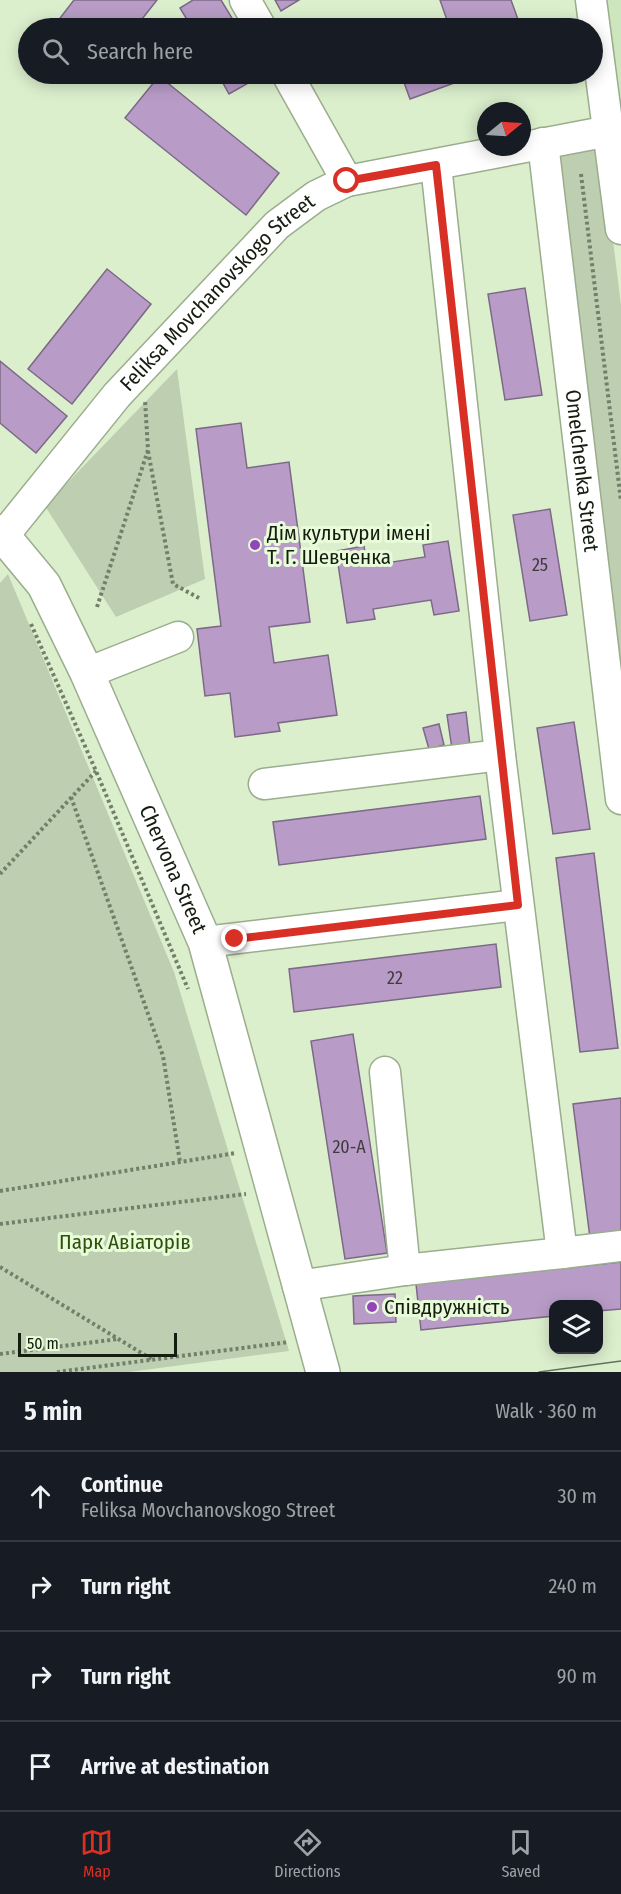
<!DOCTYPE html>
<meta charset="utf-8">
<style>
:root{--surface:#171b24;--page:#242831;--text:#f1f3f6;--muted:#9ea1a6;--line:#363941;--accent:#d93025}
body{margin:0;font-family:"Fira Sans Condensed",sans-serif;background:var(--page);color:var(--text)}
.controls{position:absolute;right:18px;bottom:18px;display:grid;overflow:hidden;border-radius:12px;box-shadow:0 3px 15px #0003}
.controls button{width:54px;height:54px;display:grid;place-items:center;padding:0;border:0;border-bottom:2px solid var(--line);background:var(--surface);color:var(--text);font:30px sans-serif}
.compass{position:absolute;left:477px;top:102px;width:54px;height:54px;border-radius:50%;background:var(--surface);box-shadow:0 3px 15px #0003;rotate:72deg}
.scale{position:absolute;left:18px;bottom:15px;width:159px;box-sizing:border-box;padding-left:6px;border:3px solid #151c10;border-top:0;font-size:16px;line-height:21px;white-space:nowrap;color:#151c10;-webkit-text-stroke:4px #e8fcda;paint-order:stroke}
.stop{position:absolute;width:18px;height:18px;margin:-14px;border:4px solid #d93025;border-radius:50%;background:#fff}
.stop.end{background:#d93025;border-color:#fff;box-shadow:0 2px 6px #0008}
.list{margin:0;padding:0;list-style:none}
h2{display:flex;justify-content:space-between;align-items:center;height:78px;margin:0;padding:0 24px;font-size:26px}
h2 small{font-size:20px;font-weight:400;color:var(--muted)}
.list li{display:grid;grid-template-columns:39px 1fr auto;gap:18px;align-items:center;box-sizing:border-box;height:90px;padding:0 24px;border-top:2px solid var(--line)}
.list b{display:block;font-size:22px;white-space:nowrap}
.list p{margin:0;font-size:20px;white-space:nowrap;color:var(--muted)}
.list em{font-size:20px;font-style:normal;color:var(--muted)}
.icon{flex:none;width:33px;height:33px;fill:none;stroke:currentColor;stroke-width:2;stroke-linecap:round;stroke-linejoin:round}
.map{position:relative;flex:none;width:621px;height:1372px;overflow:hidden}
.search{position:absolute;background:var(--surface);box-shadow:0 3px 15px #0003;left:18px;right:18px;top:18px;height:66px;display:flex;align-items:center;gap:15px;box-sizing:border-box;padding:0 21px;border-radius:33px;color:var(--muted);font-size:22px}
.sheet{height:438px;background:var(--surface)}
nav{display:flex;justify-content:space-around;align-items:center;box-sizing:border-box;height:84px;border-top:2px solid var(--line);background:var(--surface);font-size:16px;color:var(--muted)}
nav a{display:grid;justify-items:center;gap:3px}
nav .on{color:var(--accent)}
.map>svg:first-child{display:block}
.built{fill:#cee6bd}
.green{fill:#bdcfb0}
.building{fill:#b89cc7;stroke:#7c6986;stroke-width:1.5}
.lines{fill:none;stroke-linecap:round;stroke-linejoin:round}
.minor-casing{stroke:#9aad8d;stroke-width:33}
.major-casing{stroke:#9aad8d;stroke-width:36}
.path{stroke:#727f69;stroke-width:4;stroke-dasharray:3 3;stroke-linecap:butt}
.minor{stroke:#fff;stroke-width:30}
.major{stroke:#fff;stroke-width:33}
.tram{stroke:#65715c;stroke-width:1.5}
.route{stroke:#d93025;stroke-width:8}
.poi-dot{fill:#9245b7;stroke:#e8fcda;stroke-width:2}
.labels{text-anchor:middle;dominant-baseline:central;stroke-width:6;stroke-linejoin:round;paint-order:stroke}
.number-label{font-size:18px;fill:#3e3c3e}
.street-label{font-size:21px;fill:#151c10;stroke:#e8fcda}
.poi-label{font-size:21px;fill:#151c10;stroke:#e8fcda;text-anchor:start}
.park-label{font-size:21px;fill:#304f0d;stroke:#e8fcda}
</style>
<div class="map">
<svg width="621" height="1372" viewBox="0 0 621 1372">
<rect width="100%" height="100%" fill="#dbefcd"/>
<path class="built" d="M599,0H621V175Z"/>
<g class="green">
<path d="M601,143L621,305V726L553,152Z"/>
<path d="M177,369L205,579L116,617L45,506Z"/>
<path d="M8,574L174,972L289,1351L129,1372H0V583Z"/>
</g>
<g class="building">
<path d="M74,0H157L135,28H66L57,22Z"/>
<path d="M193,0H221L238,28H192L180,8Z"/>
<path d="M275,0H299L281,11Z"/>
<path d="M440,0H511L520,25L511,28H424L447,20Z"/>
<path d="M218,74H264L229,94Z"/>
<path d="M401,74H467L468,78L410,99Z"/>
<path d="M159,76L279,173L246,215L125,118Z"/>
<path d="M107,269L151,304L72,404L28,369Z"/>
<path d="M525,288L542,395L505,400L488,294Z"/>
<path d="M0,361L67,416L36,453L0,423Z"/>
<path d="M241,423L247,468L289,462L310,622L269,627L274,663L328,655L337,715L278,723L280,731L235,737L230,693L205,696L197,629L221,626L196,429Z"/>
<path d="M550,509L567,615L530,621L513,515Z"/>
<path d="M448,541L459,611L434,615L431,600L373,609L375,619L347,623L336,551L364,546L367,566L425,557L423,545Z"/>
<path d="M466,712L470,746L452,749L447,715Z"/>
<path d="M574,722L590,829L553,834L537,728Z"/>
<path d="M439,724L444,745L429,749L423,728Z"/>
<path d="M480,796L486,839L279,865L273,822Z"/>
<path d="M594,853L618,1048L580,1052L556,858Z"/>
<path d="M496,944L501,987L294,1012L289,969Z"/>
<path d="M353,1034L387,1253L345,1259L311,1041Z"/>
<path d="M621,1098V1234L590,1238L573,1104Z"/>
<path d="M621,1262V1309L598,1311V1304H554V1316L421,1330L416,1284Z"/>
<path d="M395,1294L396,1322L354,1324L353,1296Z"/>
</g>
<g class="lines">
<defs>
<g id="minor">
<path d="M245,0L261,28"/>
<path d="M591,0L621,229"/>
<path d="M287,74L347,181"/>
<path id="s1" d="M543,143L621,799"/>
<path id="s2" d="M0,540L117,395L277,225L316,196L347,181L609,131"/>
<path d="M87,673L178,637"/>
<path d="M264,784L500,755"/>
<path d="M205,942L518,905"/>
<path d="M385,1072L405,1270L562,1253L500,755L436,165"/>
<path d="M562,1253L621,1246"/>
<path d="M298,1286L405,1270"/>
</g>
<g id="major">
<path id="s3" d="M0,532L44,585L87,673L205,942L323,1372"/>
</g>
</defs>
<use href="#minor" class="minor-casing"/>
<use href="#major" class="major-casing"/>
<g class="path">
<path d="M581,174L621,501"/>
<path d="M148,451L173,584L199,598"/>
<path d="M97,607L148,450L145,400"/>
<path d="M31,624L96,771L188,989"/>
<path d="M71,797L163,1056L180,1162"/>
<path d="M0,874L96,771"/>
<path d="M0,1191L236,1153"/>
<path d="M0,1224L246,1194"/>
<path d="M0,1267L153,1360"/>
<path d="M0,1354L118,1339"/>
<path d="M57,1372L289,1342"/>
</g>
<use href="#minor" class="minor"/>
<use href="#major" class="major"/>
<path class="tram" d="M539,1372L621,1361"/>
</g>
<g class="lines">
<path class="route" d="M235,939L518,905L436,165L347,181"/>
</g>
<g class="poi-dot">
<circle cx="255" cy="545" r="6"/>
<circle cx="372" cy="1307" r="6"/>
</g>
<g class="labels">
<g class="number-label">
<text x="540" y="565">25</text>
<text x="395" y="978">22</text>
<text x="349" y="1147">20-А</text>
</g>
<g class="street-label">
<text stroke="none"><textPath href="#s2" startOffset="330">Feliksa Movchanovskogo Street</textPath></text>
<text stroke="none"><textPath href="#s1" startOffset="330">Omelchenka Street</textPath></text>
<text stroke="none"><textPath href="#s3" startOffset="381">Chervona Street</textPath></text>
</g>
<g class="poi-label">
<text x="267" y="533">Дім культури імені<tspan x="267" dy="24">Т. Г. Шевченка</tspan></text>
<text x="384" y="1307">Співдружність</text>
</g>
<g class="park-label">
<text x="125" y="1242">Парк Авіаторів</text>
</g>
</g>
</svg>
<div class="controls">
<button><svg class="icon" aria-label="layers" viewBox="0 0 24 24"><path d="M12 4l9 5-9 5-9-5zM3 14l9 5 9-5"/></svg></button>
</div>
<svg class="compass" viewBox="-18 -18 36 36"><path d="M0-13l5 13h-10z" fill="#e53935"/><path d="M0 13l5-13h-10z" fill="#9ea1a6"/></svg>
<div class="scale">50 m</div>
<div class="stop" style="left:347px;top:181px"></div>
<div class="stop end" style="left:235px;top:939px"></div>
<div class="search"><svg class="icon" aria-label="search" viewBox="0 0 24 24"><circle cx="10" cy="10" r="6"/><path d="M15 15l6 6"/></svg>Search here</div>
</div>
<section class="sheet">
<h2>5 min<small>Walk · 360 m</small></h2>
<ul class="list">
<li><svg class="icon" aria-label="ahead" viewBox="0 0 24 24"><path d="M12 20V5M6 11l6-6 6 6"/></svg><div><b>Continue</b><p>Feliksa Movchanovskogo Street</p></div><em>30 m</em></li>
<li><svg class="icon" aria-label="right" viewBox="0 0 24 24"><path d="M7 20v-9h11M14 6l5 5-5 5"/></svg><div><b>Turn right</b></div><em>240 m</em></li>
<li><svg class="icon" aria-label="right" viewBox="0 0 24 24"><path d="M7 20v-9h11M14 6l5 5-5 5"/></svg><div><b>Turn right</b></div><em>90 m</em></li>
<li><svg class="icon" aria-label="arrive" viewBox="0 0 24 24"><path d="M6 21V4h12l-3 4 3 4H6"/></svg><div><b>Arrive at destination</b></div></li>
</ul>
</section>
<nav>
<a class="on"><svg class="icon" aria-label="map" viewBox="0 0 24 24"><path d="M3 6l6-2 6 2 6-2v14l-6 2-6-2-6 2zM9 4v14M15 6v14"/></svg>Map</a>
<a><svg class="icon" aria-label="directions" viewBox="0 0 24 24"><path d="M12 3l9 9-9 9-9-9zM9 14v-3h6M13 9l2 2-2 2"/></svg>Directions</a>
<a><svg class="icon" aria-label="saved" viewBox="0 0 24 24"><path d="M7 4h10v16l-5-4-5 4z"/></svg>Saved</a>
</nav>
